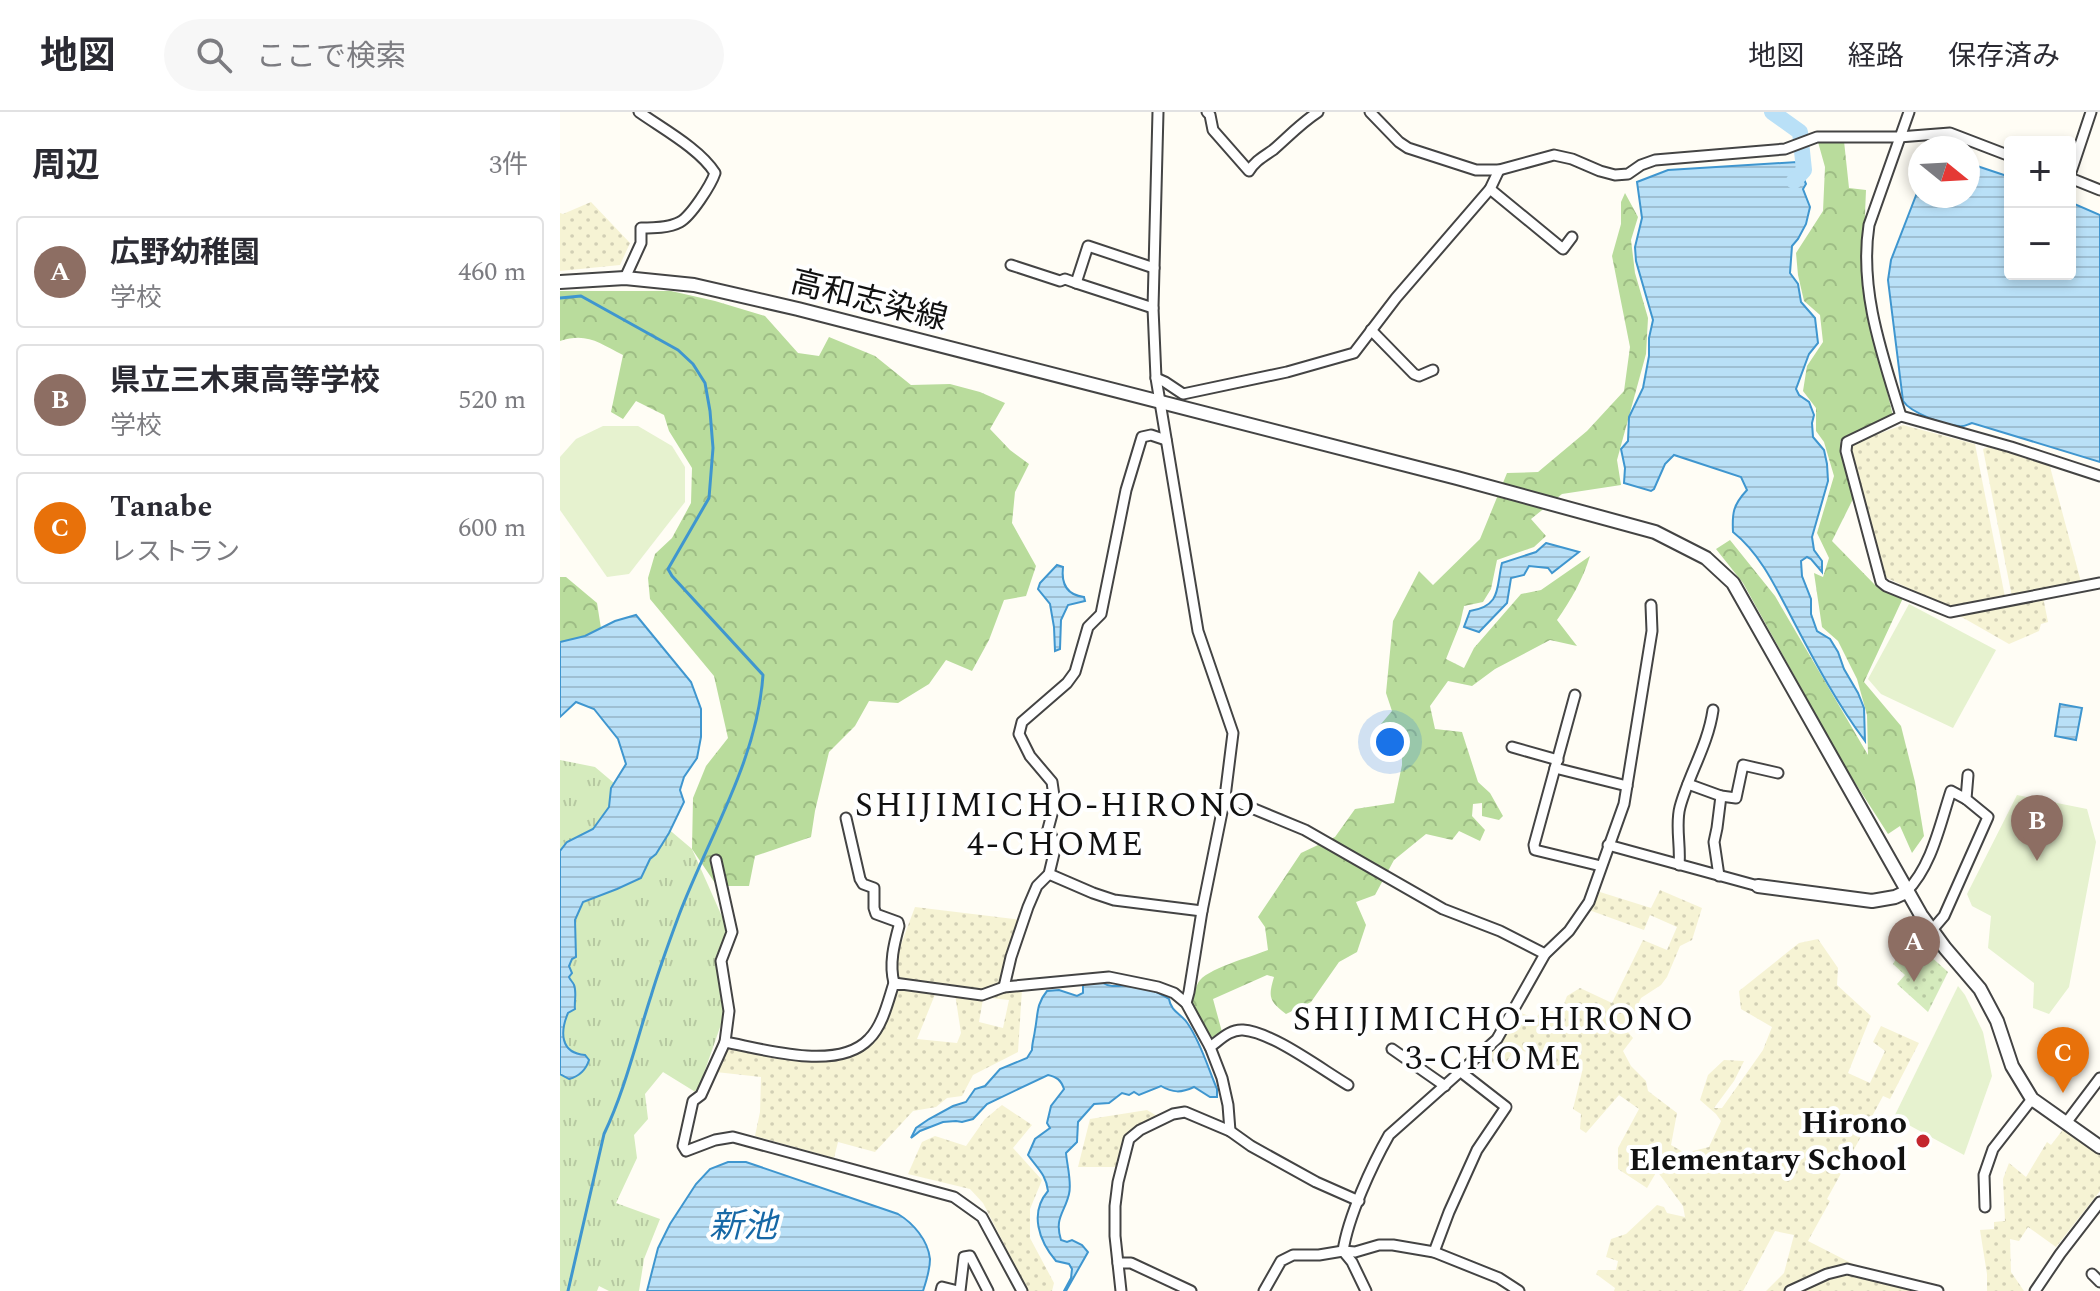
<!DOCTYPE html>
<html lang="ja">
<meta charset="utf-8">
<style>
:root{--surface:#fff;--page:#f7f7f7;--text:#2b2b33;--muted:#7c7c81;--line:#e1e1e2;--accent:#111827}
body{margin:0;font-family:Spectral,"Noto Sans JP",serif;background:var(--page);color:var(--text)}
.controls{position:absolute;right:24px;top:24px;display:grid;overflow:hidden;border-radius:8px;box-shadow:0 4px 12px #0003}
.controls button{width:72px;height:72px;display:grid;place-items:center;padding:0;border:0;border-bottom:2px solid var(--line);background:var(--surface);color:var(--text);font:40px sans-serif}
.compass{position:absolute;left:1348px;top:24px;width:72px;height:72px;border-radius:50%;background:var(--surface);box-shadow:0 4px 12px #0003;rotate:108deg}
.you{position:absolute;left:830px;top:630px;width:28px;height:28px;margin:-20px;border:6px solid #fff;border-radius:50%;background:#1a73e8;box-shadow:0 0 0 12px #1a73e833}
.badge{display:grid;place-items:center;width:52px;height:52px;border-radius:50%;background:var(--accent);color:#fff;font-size:26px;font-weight:700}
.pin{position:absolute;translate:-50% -66px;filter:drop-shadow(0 2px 4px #0008)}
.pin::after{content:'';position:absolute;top:42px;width:28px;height:24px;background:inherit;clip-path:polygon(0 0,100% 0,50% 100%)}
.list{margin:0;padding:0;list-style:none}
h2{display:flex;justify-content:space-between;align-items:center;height:104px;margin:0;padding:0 32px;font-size:34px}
h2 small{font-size:26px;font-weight:400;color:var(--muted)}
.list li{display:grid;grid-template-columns:52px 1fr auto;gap:24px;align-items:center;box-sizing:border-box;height:112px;margin:0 16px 16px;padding:0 16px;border:2px solid var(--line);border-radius:8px}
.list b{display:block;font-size:30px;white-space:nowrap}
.list p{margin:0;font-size:26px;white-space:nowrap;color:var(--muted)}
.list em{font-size:26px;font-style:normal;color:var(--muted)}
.icon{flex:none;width:44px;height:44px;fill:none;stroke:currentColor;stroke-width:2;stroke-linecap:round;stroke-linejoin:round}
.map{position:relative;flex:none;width:1540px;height:1179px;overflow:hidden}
header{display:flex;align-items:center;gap:48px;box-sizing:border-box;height:112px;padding:0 40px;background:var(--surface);border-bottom:2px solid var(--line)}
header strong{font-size:38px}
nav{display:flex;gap:44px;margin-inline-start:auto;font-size:28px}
.search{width:560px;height:72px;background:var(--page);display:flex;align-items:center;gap:20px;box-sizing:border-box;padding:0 28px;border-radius:44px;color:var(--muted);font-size:30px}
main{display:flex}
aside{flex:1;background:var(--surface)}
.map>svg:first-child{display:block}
.farmland{fill:url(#farmland-dots)}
.grass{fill:url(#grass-tufts)}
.forest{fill:url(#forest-crowns)}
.park{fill:url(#park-dots)}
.pitch{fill:#e6f2cf}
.water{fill:url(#water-rules);stroke:#3f96cf;stroke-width:2}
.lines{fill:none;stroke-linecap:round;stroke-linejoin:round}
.stream{stroke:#3f96cf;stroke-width:3}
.river{stroke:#b9e0f7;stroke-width:16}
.minor-casing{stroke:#444;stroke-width:13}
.tertiary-casing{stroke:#444;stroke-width:16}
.minor{stroke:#fff;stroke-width:9}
.tertiary{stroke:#fff;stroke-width:12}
.poi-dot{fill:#c4262e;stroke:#fff;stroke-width:3}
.labels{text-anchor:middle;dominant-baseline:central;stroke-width:8;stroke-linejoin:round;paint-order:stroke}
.street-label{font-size:32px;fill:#111;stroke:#fff}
.poi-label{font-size:32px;font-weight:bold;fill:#111;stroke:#fff;text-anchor:end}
.neighbourhood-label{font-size:34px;letter-spacing:2px;fill:#111;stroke:#fff}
.water-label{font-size:34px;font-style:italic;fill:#1768a6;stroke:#fff}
</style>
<header>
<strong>地図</strong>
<div class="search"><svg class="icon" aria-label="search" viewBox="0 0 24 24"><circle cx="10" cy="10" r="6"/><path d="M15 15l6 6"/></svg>ここで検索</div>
<nav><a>地図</a><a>経路</a><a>保存済み</a></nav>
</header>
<main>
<aside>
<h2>周辺<small>3件</small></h2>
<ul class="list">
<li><span class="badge" style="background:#8d6e63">A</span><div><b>広野幼稚園</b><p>学校</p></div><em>460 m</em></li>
<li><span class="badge" style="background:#8d6e63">B</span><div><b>県立三木東高等学校</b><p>学校</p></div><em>520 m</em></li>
<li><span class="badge" style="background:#e8710a">C</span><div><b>Tanabe</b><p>レストラン</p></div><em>600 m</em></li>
</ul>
</aside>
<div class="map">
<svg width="1540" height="1179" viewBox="0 0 1540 1179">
<defs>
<pattern id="farmland-dots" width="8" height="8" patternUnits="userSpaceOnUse" patternTransform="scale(2)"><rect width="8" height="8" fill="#f6f3d4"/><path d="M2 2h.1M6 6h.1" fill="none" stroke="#d2cfb5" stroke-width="1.8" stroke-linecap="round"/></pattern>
<pattern id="grass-tufts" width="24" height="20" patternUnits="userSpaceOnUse" patternTransform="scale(2)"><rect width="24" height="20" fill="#d5ebbd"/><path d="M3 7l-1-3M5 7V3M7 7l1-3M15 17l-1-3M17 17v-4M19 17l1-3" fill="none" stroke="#b6c8a1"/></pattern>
<pattern id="forest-crowns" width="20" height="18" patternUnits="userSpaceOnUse" patternTransform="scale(2)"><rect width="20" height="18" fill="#b9dc9c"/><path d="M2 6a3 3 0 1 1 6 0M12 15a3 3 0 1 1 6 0" fill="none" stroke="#9ebc85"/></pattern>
<pattern id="park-dots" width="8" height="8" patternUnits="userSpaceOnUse" patternTransform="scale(2)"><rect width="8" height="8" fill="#d5ebbd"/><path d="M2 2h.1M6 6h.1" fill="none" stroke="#b6c8a1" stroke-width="1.8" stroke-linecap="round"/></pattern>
<pattern id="water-rules" width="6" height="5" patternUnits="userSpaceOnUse" patternTransform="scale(2)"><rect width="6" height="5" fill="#b9e0f7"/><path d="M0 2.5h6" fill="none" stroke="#9ebfd3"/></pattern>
</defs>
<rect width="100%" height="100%" fill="#fffdf5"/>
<g class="farmland">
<path d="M31,90L70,131L60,153L0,159V101L3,102Z"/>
<path d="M1343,313L1415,332L1445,485L1392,497L1323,464L1290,332Z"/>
<path d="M1428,335L1489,351L1521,470L1452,485L1423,337Z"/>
<path d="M1483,485L1488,510L1481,512L1479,519L1449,532L1400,504Z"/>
<path d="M1100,778L1142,796L1132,828L1120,834L1107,865L1101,873L1081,886L1066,918L1073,926L1063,939L1071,954L1086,969L1088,979L1117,1001L1111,1033L1125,1041L1149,1035L1161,1009L1156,1002L1140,988L1148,963L1164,948L1184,949L1174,969L1154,996H1162L1203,938L1212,915L1181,897L1179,879L1239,831L1258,827L1278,856L1277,873L1311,904L1288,961L1310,971L1325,939L1313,930L1321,914L1359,931L1330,987L1323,984L1267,1087L1270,1089L1248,1129L1295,1153L1239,1171L1227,1179H1206L1224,1161L1234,1123L1215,1119L1183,1179H1054L1055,1176L1036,1162L1038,1158H1056L1058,1149L1046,1145L1051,1127L1066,1122L1097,1093L1104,1095L1107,1101L1125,1105L1123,1094L1097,1059L1087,1076L1058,1057V1036L1079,997L1059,983L1026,1021L1020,1017L1021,1002L1013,997L1022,960L1013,953L1005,961L956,935L942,957L924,945L946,920L957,900L976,906L986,893L1001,900L1007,884L1020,876L1052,891L1083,828L1107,838L1117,815L1090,803L1084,818L1029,798L1040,780L1091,796Z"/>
<path d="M355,795L462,808L439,873L421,880L338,867L337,843Z"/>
<path d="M337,875L376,880L357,927L397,931L401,921L395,882L423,887L419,910L443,916L449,888L431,886L429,884L446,878L462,877L458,940L413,963L402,984L387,986L376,995L353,999L315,1040L278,1030L274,1046L195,1024L200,1000L201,965L156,960L170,934L232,947L262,949L293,943L318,923Z"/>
<path d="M442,993L472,1013L453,1036L482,1068L470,1097V1126L494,1171L492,1179H468L423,1091L410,1077L348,1062L362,1030L375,1024L406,1034L425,1007Z"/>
<path d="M587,998L597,1004L563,1026L557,1055H518L530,1007Z"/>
<path d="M1505,1015L1540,1043V1079L1496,1135L1468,1115L1459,1129L1450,1127L1451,1160L1464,1179H1427V1162L1420,1118L1434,1117V1110L1445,1109L1443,1067L1449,1051L1466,1065L1487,1030L1491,1033Z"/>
<path d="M1296,1158L1319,1170L1334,1174L1367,1179H1243L1278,1162Z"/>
</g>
<path class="grass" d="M0,648L35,655L132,737L168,818L155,847L165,901L137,981L103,960L85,982L88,1007L74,1023L77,1046L56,1091L100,1107L84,1147L79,1179H49L39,1174L37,1179H0Z"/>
<g class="forest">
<path d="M1284,29L1289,76L1306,78L1302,175L1333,304L1280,329L1293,387L1272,429L1317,475L1343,486L1304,570L1341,614L1355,670L1364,724L1352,741L1340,714L1328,722L1285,655L1183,471L1156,437L1170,428L1215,484L1308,643L1307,603L1297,567L1278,529L1262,515L1254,461L1263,465L1269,446L1257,421L1274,364L1264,330L1256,319V296L1243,279L1247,254L1263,230L1260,203L1244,189L1238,163L1236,141L1263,99L1265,55L1258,30Z"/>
<path d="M1065,81L1078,105L1071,128L1075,161L1088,206L1086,242L1057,348L1061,373L1002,382L971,407L986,424L974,435L937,448L931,477L923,490L904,494L900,512L886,547L904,556L914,536L961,482L981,478L1030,444C1023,467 1011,488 997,508L1017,534L990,528L935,557L912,574L888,569L870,594L875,617L902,620L918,670L930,681L943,704L939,708L922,704V691L913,692L912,704L925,718L920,729L899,719L892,728L866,722L834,748L815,783L796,790L806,813L797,840L779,850L751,890L726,902C709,889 708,885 714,865L707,863L653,887L662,920L649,927L631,897C633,889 634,879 638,871C645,857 691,845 708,838L705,815L698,805L741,741L775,725L795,697L834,691L842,653V619L821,612L832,599L826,581L833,509L859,459L873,473L920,427L947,361L978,360L1027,319L1064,279L1070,235L1052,144L1061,112V90Z"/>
<path d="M0,179H111L155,189L205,204L238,241L259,244L269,225L315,244L351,273L390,272L420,280L445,291L430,317L450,338L469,352L455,380L452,411L476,454L466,484L444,488L429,528L412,559L386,548L369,572L338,591L309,589L295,614L269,640L255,699L251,725L195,744L189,774H157L132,737L133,686L146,654L168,626L154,564L90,487L88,466L95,442L112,426L131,391L132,356L109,319L104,303L76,289L63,307L51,300L63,243C39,231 27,220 0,229Z"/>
<path d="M0,465H6L37,491L43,529L0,539Z"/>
</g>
<path class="park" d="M1349,825L1388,860L1368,900L1337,872L1345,863L1333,852Z"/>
<g class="pitch">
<path d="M43,314H78L112,334L125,355V390L69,462L47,465L0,398V345L16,327Z"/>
<path d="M1349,492L1436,538L1393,616L1321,582L1308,567Z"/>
<path d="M1457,683L1527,697L1536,730L1509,875L1489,902L1473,896L1474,871L1428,836L1431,804L1412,794L1407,782Z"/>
<path d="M1398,874L1405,883L1423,920L1432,964L1404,1043L1334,1005Z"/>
</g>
<g class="water">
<path d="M1237,50L1246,72L1243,77L1250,95L1246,112L1238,127L1232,134L1230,161L1238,172L1241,190L1255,206L1258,231L1249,242L1236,277L1239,283L1249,290L1254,303L1252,311L1253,325L1264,338L1267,352L1268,369L1252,425L1254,438L1262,449V460L1251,447L1247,445L1241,449L1242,464L1251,487V502L1257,519L1270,527L1278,540L1284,557L1298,581L1304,596L1305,629C1278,593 1256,552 1235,512C1218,480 1202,443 1173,420C1172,401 1173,393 1187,378L1181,365L1114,343L1105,352L1094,377L1091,379L1064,371L1065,356L1061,337L1068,329L1069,305L1083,276L1089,244V226L1093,208L1076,149L1075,135L1082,106L1077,70L1108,58Z"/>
<path d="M1408,51L1450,65V162H1510V90L1540,103V350L1412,311C1406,313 1404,315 1399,314C1384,313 1351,301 1343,289L1328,168L1331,148L1360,73V84H1408Z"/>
<path d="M986,431L1019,440L992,461L988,456L969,454L964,463L951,466L947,491L919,520L904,515L910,499C942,494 936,475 942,451L976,440Z"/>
<path d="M497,453L503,455C501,472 507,483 524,485L525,489L508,493L501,508L500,537L495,539L494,515L490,492L478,477L480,471Z"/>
<path d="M76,503L131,570L141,597V625L137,646L124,665L120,678L124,690L109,721L96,742L90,747L81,766L57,777L23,790L15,808L16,845L12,847L9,854L12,861L9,865C10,868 13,870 14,873C17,880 14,890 15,897L8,901C0,920 0,941 25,943L29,948C26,958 20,964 9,967L0,962V739L7,730L33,717L49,695L51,676L66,652L58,627L34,597L16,590L0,605V530L25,524L55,509Z"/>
<path d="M1500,592L1522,596L1516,628L1495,624Z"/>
<path d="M541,870C552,877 561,873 573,873C585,873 599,881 609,887C611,900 622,902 628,912C641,931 648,956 657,977V985H650L634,975C621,981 613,981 601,974L579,983L574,980L569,983L562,981L549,991L534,992L518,1010L517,1030L506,1041C507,1053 512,1071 509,1082C505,1100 494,1106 501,1128L507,1130L512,1128L522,1133L528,1140L506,1179H504L511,1166L512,1157L509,1152L496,1149C479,1129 469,1101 488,1079C486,1062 477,1056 468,1043L475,1027L490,1016L487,1011L491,994L504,977C501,968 497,965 488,963L427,992L413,1007L402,1010L396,1009L383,1010L360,1019L351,1026L356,1016L369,1007L393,994L406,990L415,977L425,974L440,957L467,946L472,938C472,931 474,926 475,918C478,903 476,892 487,879L499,878L517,884L523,881V871Z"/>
<path d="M168,1050H186L338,1102C353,1111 368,1128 370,1147C370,1157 366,1170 363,1179H87L98,1136L110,1112L136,1072L150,1057Z"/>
</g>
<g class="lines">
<path class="stream" d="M0,186L21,184L118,238L133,252L145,271L150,299L153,336L149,386L108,457L112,464L203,563C197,649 149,724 119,803C109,830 99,857 91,884C76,930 65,978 44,1022L8,1179"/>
<path class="river" d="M1212,0L1240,20L1244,58L1234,69"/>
<defs>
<g id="minor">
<path d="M598,0L593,196L596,266L638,519L673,621L665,685L642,799L629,880L626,891"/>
<path d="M647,0L650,3L653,18L689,59C695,49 703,45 713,38C728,25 741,11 758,0"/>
<path d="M810,0L839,30L848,36L916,58H939L994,43L1012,47L1040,59L1055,63L1068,62L1081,53L1095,48L1225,37L1257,25H1339L1390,21L1450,44"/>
<path d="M1510,63L1531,0"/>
<path d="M1510,66L1540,78"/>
<path d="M930,77L1003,137L1012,125"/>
<path d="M451,153L500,169L505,167L516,171L593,196"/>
<path d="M65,166L81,131V116C93,116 109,116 120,110C131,104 151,73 155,61C140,37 103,17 79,0"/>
<path d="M516,171L528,134L594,156"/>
<path d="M811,218L854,262L859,264L873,258"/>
<path d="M596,266L605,270L623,282L727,260L794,241L836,186L930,77L939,58"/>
<path d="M1341,304C1322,242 1299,178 1309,113L1349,0"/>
<path d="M1540,364L1451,335L1341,304L1287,330L1286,339L1321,470L1326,474L1390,500L1540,471"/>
<path d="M1015,583L974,733L975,738L1041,754"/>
<path d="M952,635L998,648"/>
<path d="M995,656L1067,674"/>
<path d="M1128,672L1161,684L1176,686L1183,653L1218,661"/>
<path d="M665,685L745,718L883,797L940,819L985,842"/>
<path d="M286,706L300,767L303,772L314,776V796L316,802L338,810L339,814C334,832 329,852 334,871"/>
<path d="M1048,733L1198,774"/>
<path d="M156,748L172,820L161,849L169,899L165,930"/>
<path d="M1119,753C1121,734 1115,713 1120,695C1129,662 1148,633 1153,598"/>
<path d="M489,762L533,781L554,788L642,799"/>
<path d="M1159,764L1154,730L1157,716L1161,684"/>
<path d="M1346,780C1372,754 1380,712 1391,679L1406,687"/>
<path d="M1372,818L1384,804L1428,705L1406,687L1408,663"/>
<path d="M444,875L451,845L468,795L477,774L489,762L496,733L488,717L495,691L492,670L470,644L459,622L462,610L507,571L515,560L528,515L541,502L566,378L582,325L591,323L606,328"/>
<path d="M650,935C660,928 670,917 683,918C712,920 761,957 788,973"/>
<path d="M832,937L885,974"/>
<path d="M1506,1011L1540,966"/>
<path d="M1425,1095L1424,1063L1433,1037L1472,987"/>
<path d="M874,1140L889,1100L917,1038L946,995L901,960"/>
<path d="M558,1151H571L631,1179"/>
<path d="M1532,1162L1540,1170"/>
<path d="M381,1179L382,1175L398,1179"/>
<path d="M400,1179L404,1145L410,1144L428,1179"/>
<path d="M462,1179L422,1105L394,1085L173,1025L155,1028L126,1039L123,1034L133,989L141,983L165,930C203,937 278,960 309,927C323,913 328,889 334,871L422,883L444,875L549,865L598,875L614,881L626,891L650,935L662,966L668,993L670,1019"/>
<path d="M561,1179L555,1124V1094L558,1070L569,1027L580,1018L613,1002L625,1000L670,1019L691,1034L756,1070L799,1089"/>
<path d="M704,1179L721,1149L733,1143H759L783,1139L795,1140L819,1133H833L874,1140L939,1166L959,1179"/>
<path d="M806,1179L792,1150L783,1139C788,1105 812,1053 829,1023L937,927L985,842L1009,819L1029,790L1064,692L1092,519L1091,493"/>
<path d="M1230,1179L1267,1162L1287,1157L1378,1179"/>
<path d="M1475,1179L1500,1142L1540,1090"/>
</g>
<g id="tertiary">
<path d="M0,170L65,166L134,173L238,197L897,366L1095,420L1146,446L1173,471L1361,803L1385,836L1420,877L1437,909L1452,954L1472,987L1540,1035"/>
<path d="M1198,774L1312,789L1335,785L1346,780"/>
</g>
</defs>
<use href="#minor" class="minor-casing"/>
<use href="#tertiary" class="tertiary-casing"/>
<use href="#minor" class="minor"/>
<use href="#tertiary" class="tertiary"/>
</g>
<circle class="poi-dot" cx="1363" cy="1029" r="8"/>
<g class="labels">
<g class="street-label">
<text transform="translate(309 189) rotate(14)">高和志染線</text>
</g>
<g class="poi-label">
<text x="1347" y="1011">Hirono<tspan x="1347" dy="37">Elementary School</tspan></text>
</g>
<g class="neighbourhood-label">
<text x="496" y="694">SHIJIMICHO-HIRONO<tspan x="496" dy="39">4-CHOME</tspan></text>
<text x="934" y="908">SHIJIMICHO-HIRONO<tspan x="934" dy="39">3-CHOME</tspan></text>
</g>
<g class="water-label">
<text x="183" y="1115">新池</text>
</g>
</g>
</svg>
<div class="controls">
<button>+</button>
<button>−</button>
</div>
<svg class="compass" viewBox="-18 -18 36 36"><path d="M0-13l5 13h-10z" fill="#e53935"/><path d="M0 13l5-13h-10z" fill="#7c7c81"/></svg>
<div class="you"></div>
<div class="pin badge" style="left:1354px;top:870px;background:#8d6e63">A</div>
<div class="pin badge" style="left:1477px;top:749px;background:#8d6e63">B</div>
<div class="pin badge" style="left:1503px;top:981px;background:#e8710a">C</div>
</div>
</main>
